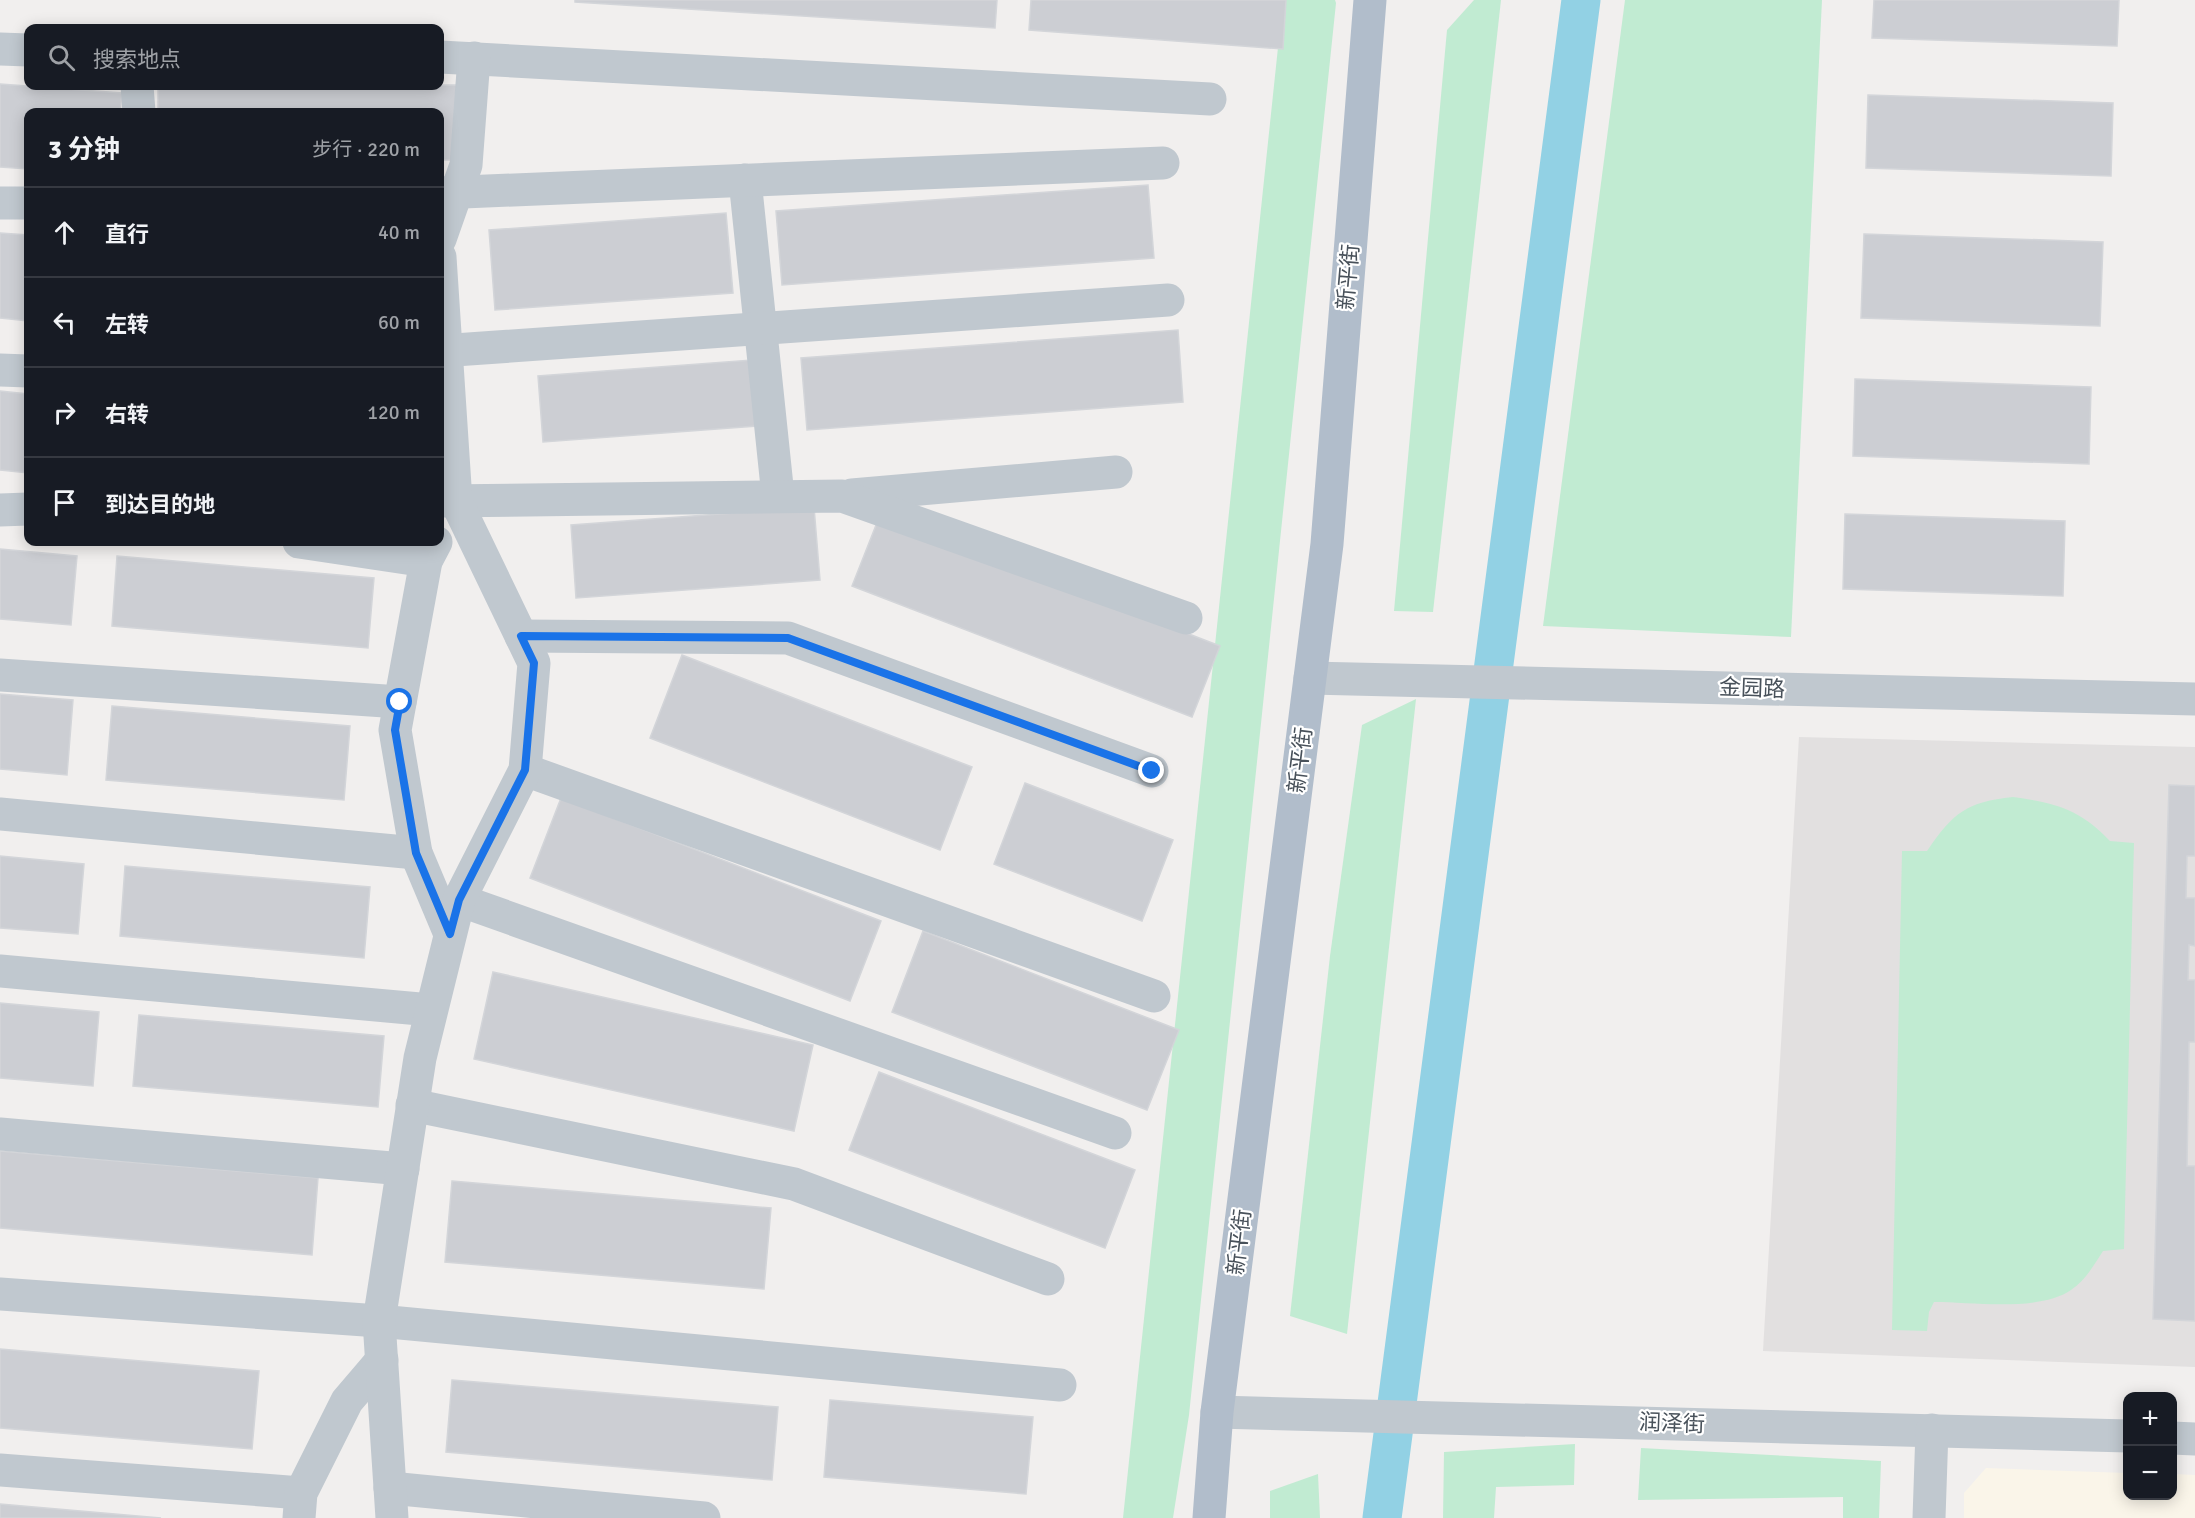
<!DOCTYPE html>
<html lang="zh">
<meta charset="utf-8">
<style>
:root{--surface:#171b24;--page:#20242c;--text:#f1f3f6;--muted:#9ea1a6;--line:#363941}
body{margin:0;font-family:Signika,"Noto Sans SC",sans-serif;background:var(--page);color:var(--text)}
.controls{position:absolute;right:18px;bottom:18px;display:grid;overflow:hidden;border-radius:12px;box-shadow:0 3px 15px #0003}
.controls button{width:54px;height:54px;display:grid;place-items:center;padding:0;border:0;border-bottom:2px solid var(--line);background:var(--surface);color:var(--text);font:30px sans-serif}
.stop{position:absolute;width:18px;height:18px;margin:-14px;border:4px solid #1a73e8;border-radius:50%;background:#fff}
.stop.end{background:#1a73e8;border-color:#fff;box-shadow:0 2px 6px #0008}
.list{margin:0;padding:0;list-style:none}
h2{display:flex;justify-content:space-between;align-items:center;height:78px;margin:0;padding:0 24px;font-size:26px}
h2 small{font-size:20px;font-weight:400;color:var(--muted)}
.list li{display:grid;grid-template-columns:39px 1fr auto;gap:18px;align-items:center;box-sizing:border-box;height:90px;padding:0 24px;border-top:2px solid var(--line)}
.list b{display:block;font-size:22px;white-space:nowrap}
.list em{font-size:20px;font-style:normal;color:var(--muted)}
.icon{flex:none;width:33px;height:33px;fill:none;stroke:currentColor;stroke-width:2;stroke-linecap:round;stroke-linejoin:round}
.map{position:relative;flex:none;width:2195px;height:1518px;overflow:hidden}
.search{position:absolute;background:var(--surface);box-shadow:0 3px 15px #0003;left:24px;top:24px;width:420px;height:66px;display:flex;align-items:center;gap:15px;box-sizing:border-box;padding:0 21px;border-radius:12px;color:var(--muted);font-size:22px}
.panel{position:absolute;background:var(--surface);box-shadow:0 3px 15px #0003;left:24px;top:108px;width:420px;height:438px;border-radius:12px}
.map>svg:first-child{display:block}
.commercial{fill:#faf5e9}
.education{fill:#e2e0e0}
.green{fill:#c1ebd2}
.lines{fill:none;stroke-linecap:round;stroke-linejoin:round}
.canal{stroke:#92d1e4;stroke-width:39}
.building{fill:#ccced3;stroke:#d3d5d9;stroke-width:1.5}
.minor{stroke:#c0c8cf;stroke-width:33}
.major{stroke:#b1bdcb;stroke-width:33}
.route{stroke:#1a73e8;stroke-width:8}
.labels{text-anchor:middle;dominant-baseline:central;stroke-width:4.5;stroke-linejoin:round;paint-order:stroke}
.street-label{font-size:22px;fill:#48515a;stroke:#fff}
</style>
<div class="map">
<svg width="2195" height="1518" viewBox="0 0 2195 1518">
<rect width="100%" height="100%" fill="#f1efee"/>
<path class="commercial" d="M1986,1468L2127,1473L2128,1496H2172L2173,1474L2195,1475V1518H1964V1493Z"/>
<path class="education" d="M1799,737L2195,747V1367L1763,1351Z"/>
<g class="green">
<path d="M1283,0H1335L1336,3L1189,1415L1173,1518H1123Z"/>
<path d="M1474,0H1501L1433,612L1394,611L1447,30Z"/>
<path d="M1625,0H1822L1791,637L1543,626Z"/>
<path d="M1416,699L1347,1334L1290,1316L1330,956L1362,725Z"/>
<path d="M2013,797C2055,803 2080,809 2110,841L2134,843L2124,1249L2103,1251C2094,1265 2085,1281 2071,1290C2039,1312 1973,1302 1934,1302L1929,1312L1927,1331L1892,1330L1902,851H1927C1953,813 1966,802 2013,797Z"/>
<path d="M1575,1444L1574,1485L1496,1487L1494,1518H1443L1444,1452Z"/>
<path d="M1641,1448L1881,1461L1879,1518H1843V1497L1638,1500Z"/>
<path d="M1318,1474L1320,1518H1270V1491Z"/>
</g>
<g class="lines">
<path class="canal" d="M1382,1518L1581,0"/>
</g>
<g class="building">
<path d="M575,0H997L995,28L575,2Z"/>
<path d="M1031,0H1286L1283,49L1029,30Z"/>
<path d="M1874,0H2119L2117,46L1872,38Z"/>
<path d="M0,84L122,93L120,112H28V169L0,167Z"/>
<path d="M457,85V160H440V112H158V86Z"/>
<path d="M1868,95L2113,103L2111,176L1866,168Z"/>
<path d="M1148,185L1154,258L782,285L776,211Z"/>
<path d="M726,213L733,293L495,310L489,230Z"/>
<path d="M0,233L28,235V321L0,318Z"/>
<path d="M1864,234L2103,242L2100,326L1861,318Z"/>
<path d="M1178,330L1183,402L807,430L801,358Z"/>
<path d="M752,360L757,426L543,442L538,376Z"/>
<path d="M1855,379L2091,387L2089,464L1853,456Z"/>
<path d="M0,391L28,394V473L0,470Z"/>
<path d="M814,507L820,580L576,598L571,525Z"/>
<path d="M1845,514L2065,521L2063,596L1843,589Z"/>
<path d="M880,515L1220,646L1192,717L852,586Z"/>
<path d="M0,549L77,556L71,625L0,619Z"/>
<path d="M117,556L374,578L368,648L112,626Z"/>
<path d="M682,655L972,767L940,850L650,738Z"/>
<path d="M0,694L73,700L67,775L0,769Z"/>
<path d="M112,706L350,726L344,800L106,780Z"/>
<path d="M1025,783L1173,840L1142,921L994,864Z"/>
<path d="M2169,785L2195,786V856H2187L2186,898H2195V946L2189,945L2188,980H2195V1042H2189L2187,1166H2195V1321L2153,1319Z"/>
<path d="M561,798L881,921L850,1001L530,878Z"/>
<path d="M0,856L84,864L78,934L0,928Z"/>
<path d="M125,866L370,887L364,958L120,936Z"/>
<path d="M923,931L1179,1030L1147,1110L892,1012Z"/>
<path d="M493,972L813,1045L794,1131L474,1059Z"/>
<path d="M0,1003L99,1012L93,1086L0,1078Z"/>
<path d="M139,1015L384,1036L378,1107L133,1086Z"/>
<path d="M879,1072L1135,1170L1105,1248L849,1150Z"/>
<path d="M0,1151L318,1178L312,1255L0,1228Z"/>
<path d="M452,1181L771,1208L764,1289L445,1262Z"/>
<path d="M0,1349L259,1371L252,1449L0,1428Z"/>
<path d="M452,1380L778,1407L772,1480L446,1452Z"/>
<path d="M830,1400L1033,1417L1026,1494L824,1477Z"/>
<path d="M0,1504L161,1518H0Z"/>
</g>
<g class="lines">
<g class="minor">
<path d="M0,49L28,50"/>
<path d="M440,57L1210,99"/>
<path d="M137,86L139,112"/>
<path d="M745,180L778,496"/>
<path d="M440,193L1163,163"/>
<path d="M0,203H28"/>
<path d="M440,239L466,165L474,58"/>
<path d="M440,351L1168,300"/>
<path d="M0,370L28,371"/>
<path d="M852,495L1116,472"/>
<path d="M440,501L842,496L1186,618"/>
<path d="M0,510L28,509"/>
<path d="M299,542L426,561"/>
<path d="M436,542L426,561L395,730L416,853L450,934"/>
<path d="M521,636L788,638L1152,771"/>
<path d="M0,675L400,702"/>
<path d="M1310,678L2195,699"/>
<path d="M525,770L1154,996"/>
<path d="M0,814L416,853"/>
<path d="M459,900L1115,1133"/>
<path d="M0,971L431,1010"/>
<path d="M412,1105L794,1184L1048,1279"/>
<path d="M0,1134L403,1169"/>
<path d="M0,1294L379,1321L1060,1385"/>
<path d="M1217,1412L2128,1436"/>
<path d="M2172,1438L2195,1439"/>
<path d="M0,1470L301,1493"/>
<path d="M390,1488L704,1518"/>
<path d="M299,1518L301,1493L347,1401L382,1360"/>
<path d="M392,1518L379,1321L420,1058L459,900L525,770L534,663L456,501L440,257"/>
<path d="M1929,1518L1932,1430"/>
</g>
<path class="major" d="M1209,1518L1217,1412L1327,544L1370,0"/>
</g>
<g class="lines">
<path class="route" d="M400,702L395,730L416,853L450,934L459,900L525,770L534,663L521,636L788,638L1152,771"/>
</g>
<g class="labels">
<g class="street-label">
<text transform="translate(1348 277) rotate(-85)">新平街</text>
<text transform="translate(1752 688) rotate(2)">金园路</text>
<text transform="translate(1300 760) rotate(-83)">新平街</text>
<text transform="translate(1239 1242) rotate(-83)">新平街</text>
<text transform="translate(1672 1423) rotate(2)">润泽街</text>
</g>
</g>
</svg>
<div class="controls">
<button>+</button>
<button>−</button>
</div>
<div class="stop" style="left:400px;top:702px"></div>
<div class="stop end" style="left:1152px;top:771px"></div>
<div class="search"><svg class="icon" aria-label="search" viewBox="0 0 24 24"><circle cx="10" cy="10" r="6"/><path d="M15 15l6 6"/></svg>搜索地点</div>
<section class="panel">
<h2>3 分钟<small>步行 · 220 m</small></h2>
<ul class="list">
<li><svg class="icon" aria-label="ahead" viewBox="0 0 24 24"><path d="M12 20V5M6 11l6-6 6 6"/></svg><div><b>直行</b></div><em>40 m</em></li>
<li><svg class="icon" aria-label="left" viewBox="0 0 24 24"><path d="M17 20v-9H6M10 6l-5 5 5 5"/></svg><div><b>左转</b></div><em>60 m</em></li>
<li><svg class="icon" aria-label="right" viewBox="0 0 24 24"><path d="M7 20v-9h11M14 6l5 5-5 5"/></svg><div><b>右转</b></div><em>120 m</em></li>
<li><svg class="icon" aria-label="arrive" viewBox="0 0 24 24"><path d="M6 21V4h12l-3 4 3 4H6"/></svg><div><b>到达目的地</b></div></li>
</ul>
</section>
</div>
